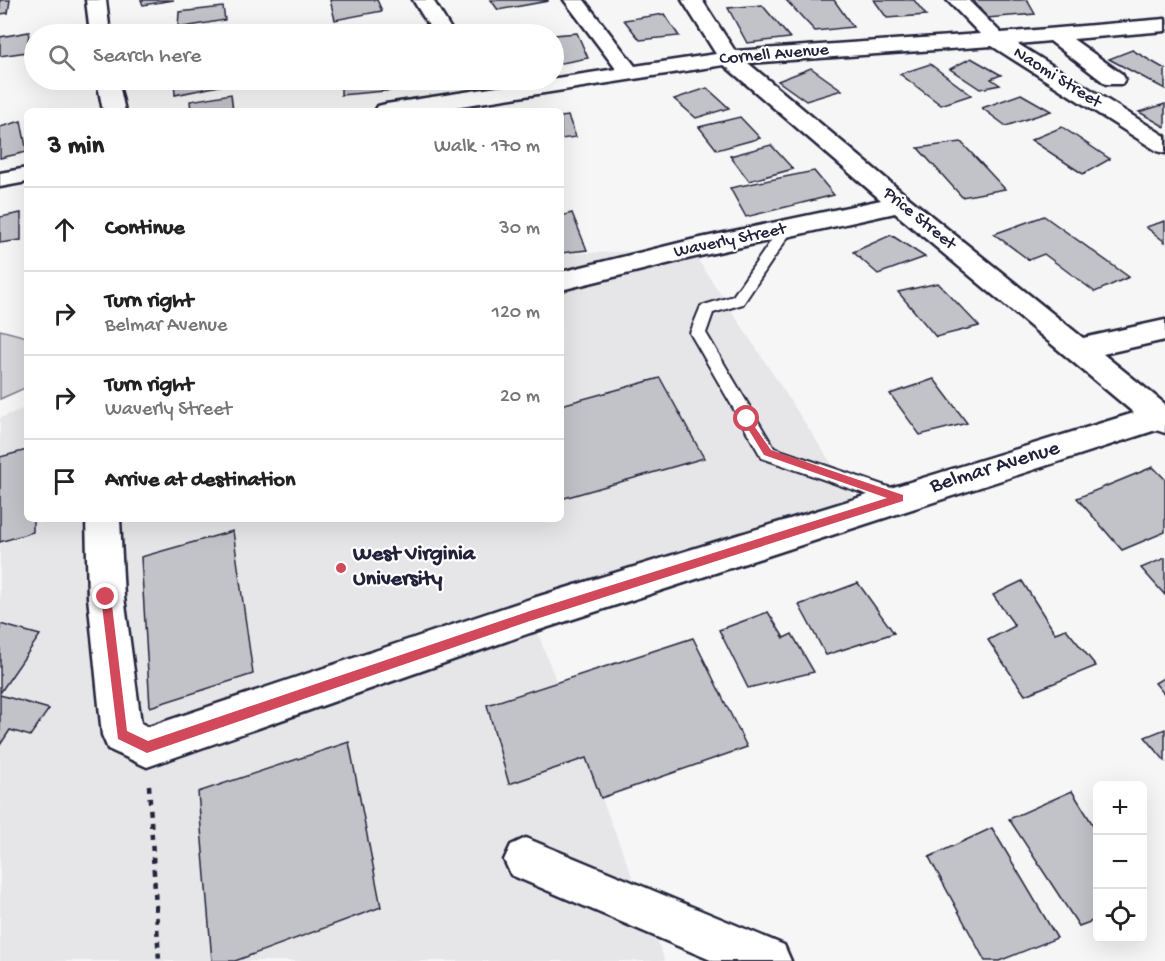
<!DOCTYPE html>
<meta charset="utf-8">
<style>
:root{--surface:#fff;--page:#f6f6f6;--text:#222;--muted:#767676;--line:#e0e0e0}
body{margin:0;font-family:"Gochi Hand",sans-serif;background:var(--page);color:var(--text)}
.controls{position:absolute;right:18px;bottom:18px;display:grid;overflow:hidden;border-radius:9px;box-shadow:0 6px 24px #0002}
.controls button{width:54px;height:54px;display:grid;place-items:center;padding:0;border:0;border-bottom:2px solid var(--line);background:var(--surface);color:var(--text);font:30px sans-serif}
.stop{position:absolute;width:18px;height:18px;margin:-14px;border:4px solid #d1495b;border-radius:50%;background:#fff}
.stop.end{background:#d1495b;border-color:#fff;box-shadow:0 2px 6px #0008}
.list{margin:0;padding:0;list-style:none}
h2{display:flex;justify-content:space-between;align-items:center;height:78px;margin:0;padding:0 24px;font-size:26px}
h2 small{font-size:20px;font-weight:400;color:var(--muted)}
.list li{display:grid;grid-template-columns:39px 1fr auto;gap:18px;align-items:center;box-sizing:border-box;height:84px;padding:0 24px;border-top:2px solid var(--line)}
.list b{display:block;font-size:22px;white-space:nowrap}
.list p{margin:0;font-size:20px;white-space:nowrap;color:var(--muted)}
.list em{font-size:20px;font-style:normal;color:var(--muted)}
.icon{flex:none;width:33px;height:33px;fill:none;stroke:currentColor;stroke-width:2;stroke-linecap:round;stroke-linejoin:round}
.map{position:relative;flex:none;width:1165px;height:961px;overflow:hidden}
.search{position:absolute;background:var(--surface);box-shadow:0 6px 24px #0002;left:24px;top:24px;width:540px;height:66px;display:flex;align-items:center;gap:15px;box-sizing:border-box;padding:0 21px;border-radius:33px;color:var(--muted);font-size:22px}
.panel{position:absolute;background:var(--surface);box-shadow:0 6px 24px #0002;left:24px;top:108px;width:540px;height:414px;border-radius:9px}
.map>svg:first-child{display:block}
.built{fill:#e6e6e9}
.green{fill:#d7d7db;stroke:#7c7c8b;stroke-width:1.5}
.building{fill:#c2c2c9;stroke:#22223b;stroke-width:1.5}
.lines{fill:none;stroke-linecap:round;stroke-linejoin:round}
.service-casing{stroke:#22223b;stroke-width:4}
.minor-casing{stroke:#22223b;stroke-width:5}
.path{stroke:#22223b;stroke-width:4.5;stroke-dasharray:6 6;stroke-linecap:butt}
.service{fill:#fff;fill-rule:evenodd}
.minor{fill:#fff;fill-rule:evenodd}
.route{fill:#d1495b}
.poi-dot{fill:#d1495b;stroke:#fff;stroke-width:2}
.labels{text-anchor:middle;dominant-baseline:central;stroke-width:4.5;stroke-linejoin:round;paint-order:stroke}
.far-street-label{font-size:18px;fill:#22223b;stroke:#fff}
.street-label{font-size:22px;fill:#22223b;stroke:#fff}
.poi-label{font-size:22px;font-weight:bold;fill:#22223b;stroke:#fff;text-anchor:start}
</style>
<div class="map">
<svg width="1165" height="961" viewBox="0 0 1165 961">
<rect width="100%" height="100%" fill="#f6f6f7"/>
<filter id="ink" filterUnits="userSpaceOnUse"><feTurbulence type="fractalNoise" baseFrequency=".0167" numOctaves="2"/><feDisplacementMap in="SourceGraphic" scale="12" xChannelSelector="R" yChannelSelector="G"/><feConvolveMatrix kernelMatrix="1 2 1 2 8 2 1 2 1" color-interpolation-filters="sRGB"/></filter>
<g filter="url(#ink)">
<path class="built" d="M691,249L862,510L531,616L665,961H0V418L27,407V519H561V254Z"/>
<path class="green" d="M0,330L27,337V387L0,399Z"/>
<g class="building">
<path d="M0,0H10L8,13L0,14Z"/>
<path d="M141,0H174L143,5Z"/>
<path d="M330,0H377L382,11L335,20Z"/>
<path d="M491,0H548V1L498,10Z"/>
<path d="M786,0H834L853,27L815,31Z"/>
<path d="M874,0H914L926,15L887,18Z"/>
<path d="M973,0H1027L1035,14L987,18Z"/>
<path d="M762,5L790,38L747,43L728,8Z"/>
<path d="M223,7L225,20L178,28L179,12Z"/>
<path d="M664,14L679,36L640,40L624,20Z"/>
<path d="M29,32L27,52L0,56V37Z"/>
<path d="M577,33L588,58L557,64L554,59V35Z"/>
<path d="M1132,50L1165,69V89L1109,59Z"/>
<path d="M971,58L1001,75L991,79L1000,85L980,89L950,69Z"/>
<path d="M930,64L971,95L941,105L900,74Z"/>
<path d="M811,68L842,90L806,101L778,81Z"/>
<path d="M174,80H232L234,83L175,95Z"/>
<path d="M341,80H404L407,89L341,95Z"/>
<path d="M707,88L729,108L696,118L674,99Z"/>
<path d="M231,94L233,111H191L190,101Z"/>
<path d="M1021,94L1051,111L1006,126L982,108Z"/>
<path d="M1165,104V127L1139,112Z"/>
<path d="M568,116L576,137L561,139V117Z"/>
<path d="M740,117L760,138L717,150L699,127Z"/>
<path d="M21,121L27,152L0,158V127Z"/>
<path d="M1062,127L1110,159L1083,174L1031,140Z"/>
<path d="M961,142L1005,189L962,197L918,148Z"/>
<path d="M771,145L793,169L749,181L730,156Z"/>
<path d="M814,171L834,195L746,217L730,188Z"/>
<path d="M21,213V240L0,243V217Z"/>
<path d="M572,213L587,250L561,253V216Z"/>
<path d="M1044,216L1129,277L1095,292L1044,254L1029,260L994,234Z"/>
<path d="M1165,221V242L1146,227Z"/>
<path d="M891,235L925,257L878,274L853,252Z"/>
<path d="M938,283L979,326L936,337L898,292Z"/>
<path d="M660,378L704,458L561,499V405Z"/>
<path d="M934,379L967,423L920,435L890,394Z"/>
<path d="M27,450V519H33V532L0,542V457Z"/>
<path d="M1153,467L1165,479V532L1122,550L1077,498Z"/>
<path d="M233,531L253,674L150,707L141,557Z"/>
<path d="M1165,558V595L1141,568Z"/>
<path d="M1022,581L1055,633L1066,629L1096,666L1025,695L988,640L1015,626L993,595Z"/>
<path d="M858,583L894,633L826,655L799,605Z"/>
<path d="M768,612L784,638L792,634L814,672L748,688L719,630Z"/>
<path d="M0,624L40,635L0,693Z"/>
<path d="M693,638L747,747L601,798L586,758L509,784L487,705Z"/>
<path d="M1165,677V695L1155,683Z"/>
<path d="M0,695L49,709L30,736L10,730L0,745Z"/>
<path d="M1165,729V761L1145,737Z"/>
<path d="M349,742L381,907L235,961H212L198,792Z"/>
<path d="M1072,791L1098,833V919L1079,926L1009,819Z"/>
<path d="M992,828L1057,938L999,961H985L929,857Z"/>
</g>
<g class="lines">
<defs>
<path id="service" d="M787,224L794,228L743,304L713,313L706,333L774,448L906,493L909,498L906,503L900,506L762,458L690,333L701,306L733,296L782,225Z"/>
<g id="minor">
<path d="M86,0H106L110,34H90Z"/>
<path d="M413,0H433L454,34H434Z"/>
<path d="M564,0H584L635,66L716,54L682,0H702L735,51L980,34L947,0H968L1001,33L1165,19V31L1073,39L1122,74L1125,79L1122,84H1106L1050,41L1018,44L1165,136V153L1157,151L992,46L748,63L909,198L1083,338L1165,320V340L1103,354L1165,404V433L1156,430L530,633L147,767L108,749L102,735L88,597L86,519H120L124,597L141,723L148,727L530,599L1134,413L895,213L691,258L561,290V272L691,240L881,200L724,65L429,111H375L378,106L386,104L616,69Z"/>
<path d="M97,80H118L125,111H103Z"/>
<path d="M27,168V182L0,187V173Z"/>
<path d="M526,838L784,945L791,961H713L511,875L504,860L511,845Z"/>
</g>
</defs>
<use href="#service" class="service-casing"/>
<use href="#minor" class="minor-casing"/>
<path class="path" d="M149,785L159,961"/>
<use href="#service" class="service"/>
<use href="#minor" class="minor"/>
</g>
</g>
<path class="route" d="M747,416L771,450L903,495V501L530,621L147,753L118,739L101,597L106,592L111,597L127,731L148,741L530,611L887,498L764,455L742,419Z"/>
<circle class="poi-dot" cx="341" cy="568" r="6"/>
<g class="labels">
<g class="far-street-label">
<text transform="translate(774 55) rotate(-5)">Cornell Avenue</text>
<text transform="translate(1057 78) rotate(32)">Naomi Street</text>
<text transform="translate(919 219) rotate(39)">Price Street</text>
<text transform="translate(730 241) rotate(-12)">Waverly Street</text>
</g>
<g class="street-label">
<text transform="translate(995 468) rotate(-17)">Belmar Avenue</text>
</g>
<g class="poi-label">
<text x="353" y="555">West Virginia<tspan x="353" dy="25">University</tspan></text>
</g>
</g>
</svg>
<div class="controls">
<button>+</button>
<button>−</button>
<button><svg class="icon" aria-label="locate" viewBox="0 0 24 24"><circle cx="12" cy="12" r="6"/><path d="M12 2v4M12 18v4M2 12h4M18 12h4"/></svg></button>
</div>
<div class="stop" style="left:747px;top:419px"></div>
<div class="stop end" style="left:106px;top:597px"></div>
<div class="search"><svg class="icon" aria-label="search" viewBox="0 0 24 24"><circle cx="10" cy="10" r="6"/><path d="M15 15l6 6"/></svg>Search here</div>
<section class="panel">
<h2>3 min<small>Walk · 170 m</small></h2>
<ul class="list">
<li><svg class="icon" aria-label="ahead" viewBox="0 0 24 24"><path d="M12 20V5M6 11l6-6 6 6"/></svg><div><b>Continue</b></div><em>30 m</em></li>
<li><svg class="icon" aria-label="right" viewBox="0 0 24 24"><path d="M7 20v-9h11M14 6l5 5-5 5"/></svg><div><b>Turn right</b><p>Belmar Avenue</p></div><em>120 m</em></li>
<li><svg class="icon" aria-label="right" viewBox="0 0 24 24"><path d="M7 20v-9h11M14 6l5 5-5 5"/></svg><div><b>Turn right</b><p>Waverly Street</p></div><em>20 m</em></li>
<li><svg class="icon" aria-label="arrive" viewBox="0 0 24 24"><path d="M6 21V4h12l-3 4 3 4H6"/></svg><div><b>Arrive at destination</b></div></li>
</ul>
</section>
</div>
